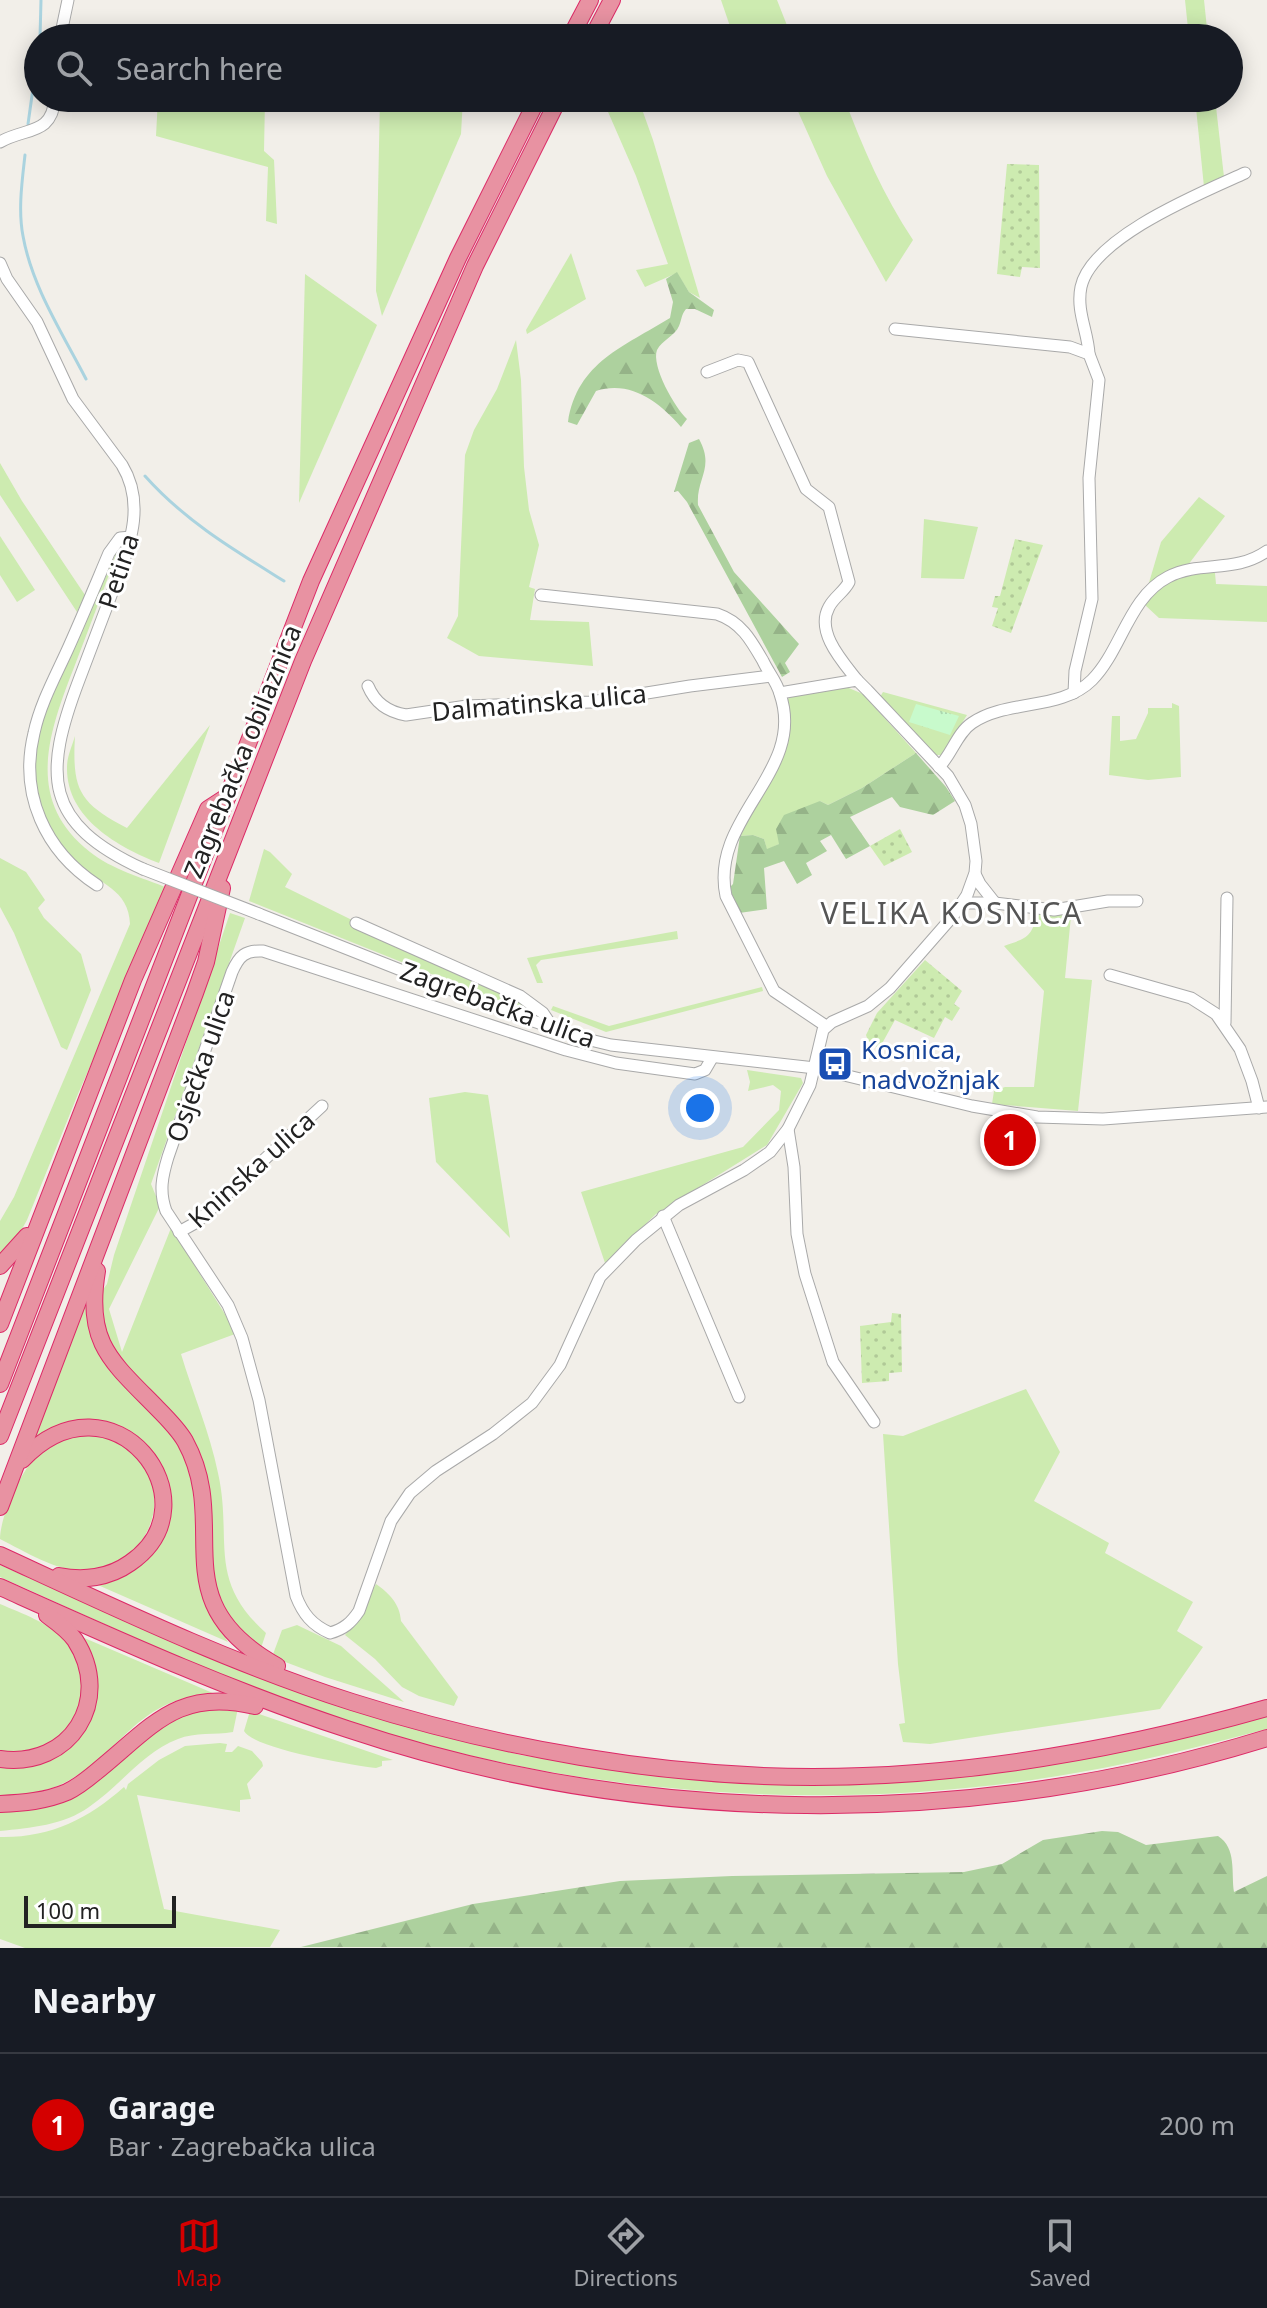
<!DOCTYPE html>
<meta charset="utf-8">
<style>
:root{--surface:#171b24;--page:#242831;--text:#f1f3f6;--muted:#9ea1a6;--line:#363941;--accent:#d40000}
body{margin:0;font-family:"Noto Sans",sans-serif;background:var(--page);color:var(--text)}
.scale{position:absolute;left:24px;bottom:20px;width:152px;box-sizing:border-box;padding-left:8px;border:4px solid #222;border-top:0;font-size:22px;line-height:28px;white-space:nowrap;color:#222;-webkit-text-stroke:6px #fff;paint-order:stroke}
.you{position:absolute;left:700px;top:1108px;width:28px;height:28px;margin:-20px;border:6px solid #fff;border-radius:50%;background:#1a73e8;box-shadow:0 0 0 12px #1a73e833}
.badge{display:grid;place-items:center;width:52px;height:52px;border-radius:50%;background:var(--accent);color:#fff;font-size:26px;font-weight:700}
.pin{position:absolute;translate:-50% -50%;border:4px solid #fff;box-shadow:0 2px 8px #0006}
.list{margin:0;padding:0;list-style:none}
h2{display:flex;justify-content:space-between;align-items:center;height:104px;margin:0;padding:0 32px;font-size:34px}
h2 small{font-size:26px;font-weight:400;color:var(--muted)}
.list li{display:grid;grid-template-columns:52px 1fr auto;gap:24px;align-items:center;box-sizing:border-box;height:144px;padding:0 32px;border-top:2px solid var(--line)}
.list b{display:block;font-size:30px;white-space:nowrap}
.list p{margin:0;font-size:26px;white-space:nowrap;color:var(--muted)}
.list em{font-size:26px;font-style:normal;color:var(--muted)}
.icon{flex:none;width:44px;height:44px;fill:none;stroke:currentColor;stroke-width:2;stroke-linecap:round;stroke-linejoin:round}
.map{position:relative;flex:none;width:1267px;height:1948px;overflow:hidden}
.search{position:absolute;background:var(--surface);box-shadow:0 4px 20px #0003;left:24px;right:24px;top:24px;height:88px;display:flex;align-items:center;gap:20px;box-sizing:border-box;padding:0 28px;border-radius:44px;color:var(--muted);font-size:30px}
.sheet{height:248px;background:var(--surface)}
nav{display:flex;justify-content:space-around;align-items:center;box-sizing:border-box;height:112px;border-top:2px solid var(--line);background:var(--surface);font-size:22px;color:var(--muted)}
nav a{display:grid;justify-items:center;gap:4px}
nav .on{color:var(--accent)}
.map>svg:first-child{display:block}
.grass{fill:#cdebb0}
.forest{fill:url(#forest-firs)}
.park{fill:url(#park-tufts)}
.garden{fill:url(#garden-dots)}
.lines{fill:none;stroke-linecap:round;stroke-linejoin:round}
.stream{stroke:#aad3df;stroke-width:3}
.minor-casing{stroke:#a9a9a9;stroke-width:13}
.highway-casing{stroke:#dc2a67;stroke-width:18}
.minor{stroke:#fff;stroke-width:11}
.highway{stroke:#e892a2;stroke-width:16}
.minor-bridge-casing{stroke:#a9a9a9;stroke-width:13;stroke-linecap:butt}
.minor-bridge{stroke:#fff;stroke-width:11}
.labels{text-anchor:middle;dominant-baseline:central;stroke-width:6;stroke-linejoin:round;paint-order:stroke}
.street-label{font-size:26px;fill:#222;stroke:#fff}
.transit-label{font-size:26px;fill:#164399;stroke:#fff;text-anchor:start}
.quarter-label{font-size:30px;letter-spacing:2px;fill:#555;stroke:#fff}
</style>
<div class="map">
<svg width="1267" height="1948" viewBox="0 0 1267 1948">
<defs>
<pattern id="forest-firs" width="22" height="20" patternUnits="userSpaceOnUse" patternTransform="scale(2)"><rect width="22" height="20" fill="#add19e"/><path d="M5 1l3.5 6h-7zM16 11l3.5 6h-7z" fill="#95b388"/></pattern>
<pattern id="park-tufts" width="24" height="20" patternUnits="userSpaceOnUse" patternTransform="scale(2)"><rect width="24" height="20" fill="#c8facc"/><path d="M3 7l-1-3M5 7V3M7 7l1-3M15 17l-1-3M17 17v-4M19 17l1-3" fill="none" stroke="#acd6af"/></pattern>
<pattern id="garden-dots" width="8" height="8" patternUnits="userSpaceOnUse" patternTransform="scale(2)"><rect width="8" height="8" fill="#cdebb0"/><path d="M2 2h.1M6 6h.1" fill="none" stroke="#b0c997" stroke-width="1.8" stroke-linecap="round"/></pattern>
</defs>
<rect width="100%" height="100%" fill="#f2efe9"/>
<g class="grass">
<path d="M721,0H777L792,38H734Z"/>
<path d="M1185,0H1204L1208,38H1189Z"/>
<path d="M158,98L265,100L264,151L274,160L277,224L266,221L268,167L156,136Z"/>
<path d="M380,98H463L461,134L382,316L376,291Z"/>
<path d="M608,98H638L653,140L700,298L689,292L677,273L645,287L636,270L668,264L636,176L605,105Z"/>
<path d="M792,98H844C863,148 883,195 913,240L886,282L827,176Z"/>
<path d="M1195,98H1215L1224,177L1204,187Z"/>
<path d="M571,253L586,299L527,334L526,330Z"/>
<path d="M305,274L377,325L299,503Z"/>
<path d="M516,340L521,380L524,467L529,510L539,545L529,587L535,589L530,620L589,622L593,666L479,656L447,638L458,616L465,455L474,430L497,389Z"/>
<path d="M0,463L22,501L85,595L77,612L0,495Z"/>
<path d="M1199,497L1225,516L1188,565L1148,586L1161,542Z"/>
<path d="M924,519L978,527L964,579L921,578Z"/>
<path d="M0,536L35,590L17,602L0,575Z"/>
<path d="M119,547C106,584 92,620 78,657C52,725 20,797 90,852C111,869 143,878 168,888L78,1094L27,1220L18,1236L0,1257V1221L14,1197L130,924C129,889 99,884 76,863C32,822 28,770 44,715Z"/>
<path d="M1197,573H1215L1216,584L1267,586V622L1159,618L1145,605L1168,580Z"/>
<path d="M844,686L863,694L916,753L862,788L828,805L820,801L779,844L767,850L764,839L753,835L740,836L739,828L783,757L786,745L788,699L791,695Z"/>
<path d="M883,692L894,695L967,715L942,755H936L880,697Z"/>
<path d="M1172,703L1179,706L1181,777L1148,780L1109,775L1112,716H1120V741L1136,739L1148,713V708H1172Z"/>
<path d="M210,725L159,863C118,847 66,818 67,767C67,757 72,746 75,736C72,790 79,803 127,828Z"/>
<path d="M264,849L270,852L292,874L285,887L354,921L351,926L518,1000L539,1017L249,901Z"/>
<path d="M0,858L26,872L45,900L38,908L44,918L81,954L91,990L67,1050L61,1047L14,933L0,907Z"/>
<path d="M230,913L245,918L151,1184L160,1206L109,1309L122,1352L171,1228L228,1319L235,1334L181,1354C193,1394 210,1433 218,1473C233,1540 206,1579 266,1633L260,1651L229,1620L213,1581L203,1469L122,1363L105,1333L100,1294L107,1284L114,1255Z"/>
<path d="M1038,913L1071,916L1065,978L1092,980L1078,1111L992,1104L994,1091L1005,1087H1034L1044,991L1004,946C1027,938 1031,938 1038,913Z"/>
<path d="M677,931L678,939L541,960L536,965L543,983H537L527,958Z"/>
<path d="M762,987L763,991L606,1032L551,1010L553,1006L609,1026Z"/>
<path d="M747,1070L801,1078L803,1083L767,1145L656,1214L605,1263L581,1192L743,1147L779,1110L781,1091L773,1085L748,1091L750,1082Z"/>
<path d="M465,1092L488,1095L510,1238L436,1162L429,1098Z"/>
<path d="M87,1302L88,1318L180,1446L192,1476L199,1580L210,1614L228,1642L91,1582L126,1573L168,1500C158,1486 130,1434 119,1428C90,1411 55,1425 31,1442Z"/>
<path d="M1026,1389L1060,1452L1034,1501L1109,1543L1105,1553L1193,1602L1177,1631L1203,1647L1160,1709L930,1744L903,1742L899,1724L905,1723L898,1664L883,1434L903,1436Z"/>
<path d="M89,1434C100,1437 115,1439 125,1445C181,1482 152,1568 87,1571C57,1572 26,1552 0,1539C0,1515 25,1460 47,1446C58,1439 77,1437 89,1434Z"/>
<path d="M0,1565L102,1610L377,1717L520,1755L660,1775L845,1782L1267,1714V1729C1205,1745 1144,1761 1081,1772C853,1813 613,1799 390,1735C255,1696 128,1634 0,1577Z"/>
<path d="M376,1584C389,1593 400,1604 401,1621L458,1697L454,1706L419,1696L402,1687L375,1659L345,1635L357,1621Z"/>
<path d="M0,1604C23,1614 48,1622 65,1641C95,1673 83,1729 43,1746C29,1753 15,1752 0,1752Z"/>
<path d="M297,1625L341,1646L404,1702L325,1677L272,1657L282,1630Z"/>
<path d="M82,1637L215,1694C135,1696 122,1756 60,1785C41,1793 20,1795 0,1796V1765L13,1767L87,1724Z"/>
<path d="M238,1708L233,1732C215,1735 195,1732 178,1739C142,1753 120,1786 89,1807C64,1825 30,1828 0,1831V1808L40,1804L114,1760L189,1709Z"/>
<path d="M250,1711L393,1760L382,1761V1766L376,1768C352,1765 254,1749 244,1731Z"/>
<path d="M220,1743L227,1744L225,1752H232L238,1746L252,1751L262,1762L263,1766L247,1784L251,1799L240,1800V1812L137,1795L164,1909L280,1930L270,1947L25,1948L0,1939V1837C50,1838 88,1819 124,1787L126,1790L128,1784L159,1760L185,1746Z"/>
</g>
<g class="forest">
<path d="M677,272L689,292L714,310L712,317L695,309H686C681,315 682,319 679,326C675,336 662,340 657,350C651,366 675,408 687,419L681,427C659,402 631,380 596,391L577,425L568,422C577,362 625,346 670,318L673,302L666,279Z"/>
<path d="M699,439C715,468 696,478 698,505L734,572L799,644L785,663L790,672L782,677L687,502L678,491L674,492L689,443Z"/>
<path d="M916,753L946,787L955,801L933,815L900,807L892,797L850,817L870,846L846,859L831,835L820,841L827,851L806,863L812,875L797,884L784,861L764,868L767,909L739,913L728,889L733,884L740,836L753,835L764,839L767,849L779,844L776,829L784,815L820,801L828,805L862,788Z"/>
<path d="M1102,1831L1118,1832L1146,1845L1218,1836C1237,1848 1231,1873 1234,1892L1267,1876V1948L301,1947L473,1904L620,1881L732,1876L964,1872L1002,1864L1043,1840Z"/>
</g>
<path class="park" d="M916,704L959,716L950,735L909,722Z"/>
<g class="garden">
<path d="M1007,164L1039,165L1040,268L1022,267L1020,277L997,274Z"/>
<path d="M1015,539L1043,545L1011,633L992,626L998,608L992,607L995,596H1000Z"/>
<path d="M900,829L912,852L884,866L870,846Z"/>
<path d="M925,960L962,991L954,1004L960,1008L952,1021L945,1017L934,1038L895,1020L879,1049L868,1041L866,1035L877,1013Z"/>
<path d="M892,1313L901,1314L902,1372L889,1373V1381L862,1383L860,1326L891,1322Z"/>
</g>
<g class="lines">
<g class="stream">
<path d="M40,38L41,0"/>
<path d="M28,124L38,53"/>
<path d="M25,155C22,182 18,210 23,236C32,287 63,334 86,379"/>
<path d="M145,476C185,521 234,550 284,581"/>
</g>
<defs>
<g id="minor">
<path d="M60,38L68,0"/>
<path d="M0,142C26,127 52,136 55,98"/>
<path d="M0,263L7,279L37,322L73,399L122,465C144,501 132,540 118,577C105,611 92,646 79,680C43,775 43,823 143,869"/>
<path d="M895,329L1070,347L1089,354L1099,380L1089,478L1092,599L1075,671L1074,693"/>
<path d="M1089,354C1088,332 1076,311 1081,287C1092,237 1201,193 1245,173"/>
<path d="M707,372L738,360L748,362L806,489L829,507L849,582C844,592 834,597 829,607C815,632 843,662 857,680"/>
<path d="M541,595L717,614C741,622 751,640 763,661C768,672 777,682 780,694C807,772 709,817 726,896L774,991L826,1026"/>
<path d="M368,686C375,703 388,712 406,715L467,706L591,702L690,686L771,676"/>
<path d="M939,767C952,754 957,733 972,723C1007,699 1061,711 1092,680C1121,651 1129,597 1168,577C1201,560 1234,574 1267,551"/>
<path d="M975,874L980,884L995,903"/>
<path d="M97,885C45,851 19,794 34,733C40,705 54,679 66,653C81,620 95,586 109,553L120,538L131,537"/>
<path d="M962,903H995L1054,910L1108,901H1137"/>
<path d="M259,914L507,1012L586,1039L611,1045L815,1068L972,1106L1037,1117L1103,1119L1267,1107"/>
<path d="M356,923L520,996L543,1013L553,1028"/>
<path d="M1110,975L1191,998L1216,1014L1240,1049L1252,1081L1259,1108"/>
<path d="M1225,1023L1227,898"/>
<path d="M712,1058L705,1070L695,1074L616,1063L566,1050L263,951C245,950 239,956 232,972L168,1157C162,1177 159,1191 166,1211L228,1305L242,1338L259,1400L296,1596C303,1614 312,1625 330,1633C344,1629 351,1623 359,1611L391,1521L410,1493L436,1471L493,1434L532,1403L560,1365L600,1277L636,1240L679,1205L744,1170L770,1152L788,1129L810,1085L823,1030L832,1022L868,1006L890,988L953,916L967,895L975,873L976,861L971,824L965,805L948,776L867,690L857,680L780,693"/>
<path d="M788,1129L794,1167L797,1234L805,1274L833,1362L874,1422"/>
<path d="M663,1216L739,1397"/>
<path d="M179,1232L197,1222L322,1106"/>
</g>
<g id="highway">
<path d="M570,38L590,0"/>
<path d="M592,38L612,0"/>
<path d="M0,1266L27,1236"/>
<path d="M97,1271C85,1343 111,1361 157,1408C167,1418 178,1429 185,1441C233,1528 159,1600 277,1666"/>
<path d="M0,1324L133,980L208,809L228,796"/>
<path d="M0,1384L311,581L458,258L538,98"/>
<path d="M0,1436L303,661L475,266L559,98"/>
<path d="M22,1460C112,1365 219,1502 130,1563C109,1578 83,1581 59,1576"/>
<path d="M0,1507L195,993L206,962L222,888"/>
<path d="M0,1555C115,1608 232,1664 352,1702C497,1748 661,1777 813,1777C967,1777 1119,1750 1267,1708"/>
<path d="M0,1587C114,1638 228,1690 347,1729C642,1828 971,1830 1267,1738"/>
<path d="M0,1759C70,1769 114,1700 75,1640C68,1630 58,1623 47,1615"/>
<path d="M0,1804C23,1803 46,1801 67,1792C80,1786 91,1776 102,1767C154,1724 180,1688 255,1706"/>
</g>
</defs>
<use href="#minor" class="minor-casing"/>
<use href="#highway" class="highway-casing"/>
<use href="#minor" class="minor"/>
<use href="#highway" class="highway"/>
<defs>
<path id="minor-bridge" d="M143,869L259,914"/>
</defs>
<use href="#minor-bridge" class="minor-bridge-casing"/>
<use href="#minor-bridge" class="minor-bridge"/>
</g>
<defs>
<symbol id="bus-square" viewBox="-11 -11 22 22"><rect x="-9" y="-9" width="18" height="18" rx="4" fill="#1a4fb4" stroke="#fff"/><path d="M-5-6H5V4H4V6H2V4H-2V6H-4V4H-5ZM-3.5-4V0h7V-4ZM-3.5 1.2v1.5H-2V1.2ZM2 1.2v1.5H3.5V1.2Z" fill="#fff"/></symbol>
</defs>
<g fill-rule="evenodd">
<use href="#bus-square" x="815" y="1044" width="40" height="40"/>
</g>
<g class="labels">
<g class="street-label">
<text transform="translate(118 571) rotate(-72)">Petina</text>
<text transform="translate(539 702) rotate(-5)">Dalmatinska ulica</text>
<text transform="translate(242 751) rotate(-68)">Zagrebačka obilaznica</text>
<text transform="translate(498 1004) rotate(20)">Zagrebačka ulica</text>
<text transform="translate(200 1066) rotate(-71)">Osječka ulica</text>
<text transform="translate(251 1169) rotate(-42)">Kninska ulica</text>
</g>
<g class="transit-label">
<text x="861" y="1049">Kosnica,<tspan x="861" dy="30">nadvožnjak</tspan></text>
</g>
<g class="quarter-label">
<text x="952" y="912">VELIKA KOSNICA</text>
</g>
</g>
</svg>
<div class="scale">100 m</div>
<div class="you"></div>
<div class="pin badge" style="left:1010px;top:1140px">1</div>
<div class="search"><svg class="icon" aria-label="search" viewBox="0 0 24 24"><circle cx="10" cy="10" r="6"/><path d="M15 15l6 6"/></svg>Search here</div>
</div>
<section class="sheet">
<h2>Nearby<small></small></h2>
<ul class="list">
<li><span class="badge">1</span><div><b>Garage</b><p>Bar · Zagrebačka ulica</p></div><em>200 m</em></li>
</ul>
</section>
<nav>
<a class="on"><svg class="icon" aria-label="map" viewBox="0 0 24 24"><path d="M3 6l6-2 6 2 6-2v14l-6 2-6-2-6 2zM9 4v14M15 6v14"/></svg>Map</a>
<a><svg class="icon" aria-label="directions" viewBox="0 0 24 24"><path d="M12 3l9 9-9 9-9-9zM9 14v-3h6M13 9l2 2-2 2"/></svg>Directions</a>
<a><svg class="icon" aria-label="saved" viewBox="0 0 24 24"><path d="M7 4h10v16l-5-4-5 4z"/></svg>Saved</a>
</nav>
